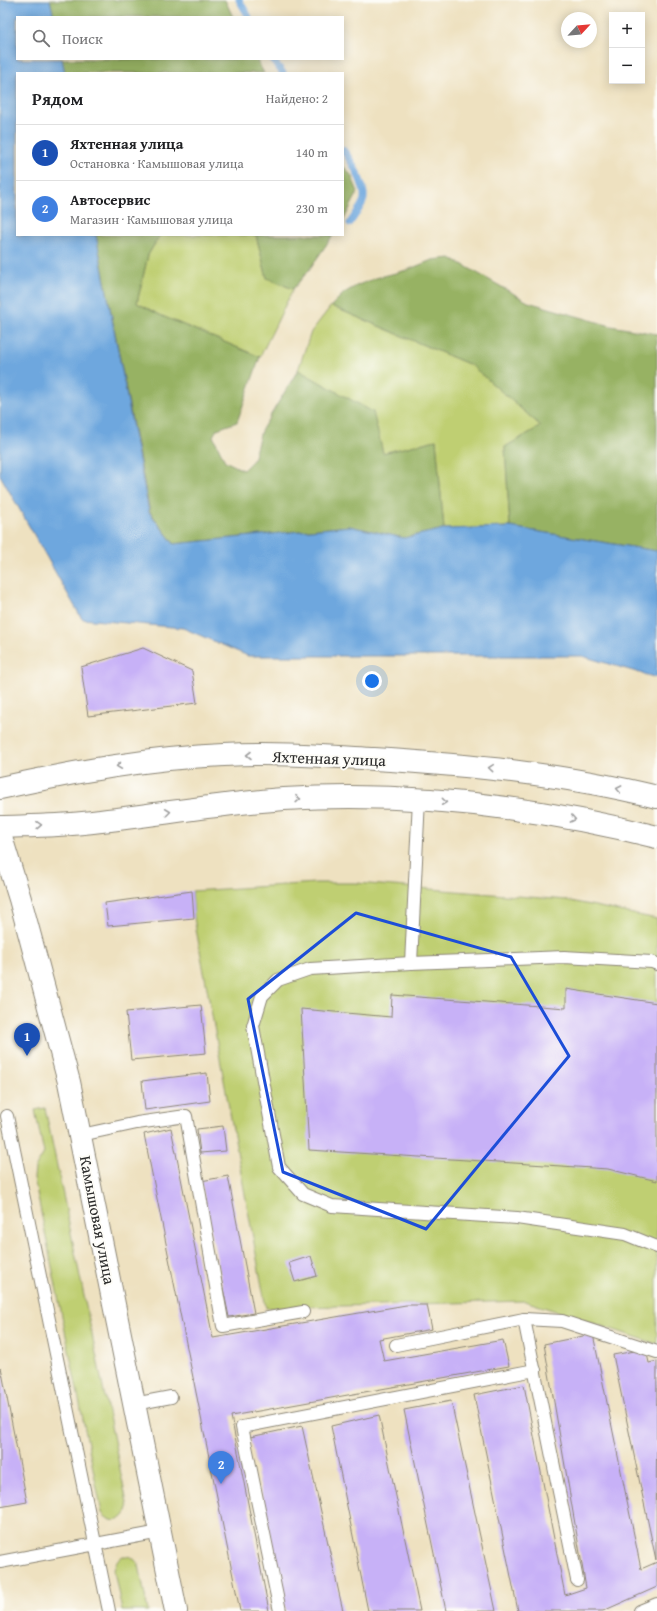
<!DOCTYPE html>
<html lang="ru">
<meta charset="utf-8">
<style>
:root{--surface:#fff;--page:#f2f2f2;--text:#202124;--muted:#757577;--line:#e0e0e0;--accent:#111827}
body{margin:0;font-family:"Gentium Book Plus",serif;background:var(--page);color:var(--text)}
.controls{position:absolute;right:12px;top:12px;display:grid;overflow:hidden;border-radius:0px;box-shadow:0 2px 10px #0003}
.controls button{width:36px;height:36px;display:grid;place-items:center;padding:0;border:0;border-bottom:1px solid var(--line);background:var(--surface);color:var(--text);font:20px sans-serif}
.compass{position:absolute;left:561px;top:12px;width:36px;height:36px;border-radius:50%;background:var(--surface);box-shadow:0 2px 10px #0003;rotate:64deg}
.you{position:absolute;left:372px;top:681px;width:14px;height:14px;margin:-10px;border:3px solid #fff;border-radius:50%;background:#1a73e8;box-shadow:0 0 0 6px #1a73e833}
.badge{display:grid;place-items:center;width:26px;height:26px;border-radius:50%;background:var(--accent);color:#fff;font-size:13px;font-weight:700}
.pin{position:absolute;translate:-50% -33px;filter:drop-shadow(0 1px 2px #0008)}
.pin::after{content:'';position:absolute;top:21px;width:14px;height:12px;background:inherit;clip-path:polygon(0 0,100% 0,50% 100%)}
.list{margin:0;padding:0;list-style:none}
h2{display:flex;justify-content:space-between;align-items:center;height:52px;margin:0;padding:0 16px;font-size:17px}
h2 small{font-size:13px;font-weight:400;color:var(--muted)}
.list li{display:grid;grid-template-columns:26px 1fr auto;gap:12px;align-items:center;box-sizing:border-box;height:56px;padding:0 16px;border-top:1px solid var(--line)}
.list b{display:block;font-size:15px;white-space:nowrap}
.list p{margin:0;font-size:13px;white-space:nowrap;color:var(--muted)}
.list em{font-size:13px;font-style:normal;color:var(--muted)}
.icon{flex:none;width:22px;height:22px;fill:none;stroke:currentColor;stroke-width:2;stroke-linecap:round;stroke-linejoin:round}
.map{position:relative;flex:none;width:657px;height:1611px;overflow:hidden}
.search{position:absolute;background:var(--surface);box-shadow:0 2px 10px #0003;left:16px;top:16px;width:328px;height:44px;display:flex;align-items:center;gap:10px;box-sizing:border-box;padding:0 14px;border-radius:0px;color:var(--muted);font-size:15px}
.panel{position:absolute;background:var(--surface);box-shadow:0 2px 10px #0003;left:16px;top:72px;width:328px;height:164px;border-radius:0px}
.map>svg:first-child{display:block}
.green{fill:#bfcf72;stroke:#757d4e}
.forest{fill:#97b264;stroke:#616e48}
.water{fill:#6ea7de;stroke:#4c6984}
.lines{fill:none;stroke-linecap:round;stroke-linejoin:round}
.stream{stroke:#6ea7de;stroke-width:7}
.building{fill:#c7b1f7}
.lane-casing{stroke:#8c8676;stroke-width:14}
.secondary-casing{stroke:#8c8676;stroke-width:24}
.lane{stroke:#fff;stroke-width:12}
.secondary{stroke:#fff;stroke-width:22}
.oneway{stroke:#a0a0a0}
.marked{fill:none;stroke:#1d4ed8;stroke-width:3;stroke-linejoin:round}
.labels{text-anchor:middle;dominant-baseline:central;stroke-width:4;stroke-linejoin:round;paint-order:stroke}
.street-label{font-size:16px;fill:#2b2b2b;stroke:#fdfcf7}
</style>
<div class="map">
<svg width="657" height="1611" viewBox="0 0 657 1611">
<rect width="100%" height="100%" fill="#fdfcf7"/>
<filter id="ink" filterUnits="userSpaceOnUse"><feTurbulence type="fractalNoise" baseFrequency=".025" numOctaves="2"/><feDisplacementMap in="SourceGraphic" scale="8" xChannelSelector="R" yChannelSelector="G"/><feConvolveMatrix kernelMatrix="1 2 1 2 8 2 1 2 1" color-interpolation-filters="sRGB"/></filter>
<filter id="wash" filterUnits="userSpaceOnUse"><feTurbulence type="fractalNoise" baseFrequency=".012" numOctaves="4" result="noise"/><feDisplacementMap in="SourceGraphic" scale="16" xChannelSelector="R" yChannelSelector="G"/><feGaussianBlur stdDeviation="0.9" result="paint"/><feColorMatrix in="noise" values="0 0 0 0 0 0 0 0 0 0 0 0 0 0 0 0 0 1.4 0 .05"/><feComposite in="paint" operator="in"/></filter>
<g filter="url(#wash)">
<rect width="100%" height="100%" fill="#eee1c0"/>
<g class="green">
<path d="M160,235H256L267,278L293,289L260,357L162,316L137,303L148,255Z"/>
<path d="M331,306L471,365L541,426L505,447L510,527L444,529L436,440L383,453L372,412L298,370L311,332Z"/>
<path d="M316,883H356L566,900L657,919V1344L525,1301L266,1308L194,918L192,891Z"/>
<path d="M45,1108L128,1508C124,1522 111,1525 102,1513L34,1178L35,1168L44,1153L35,1110Z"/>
<path d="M123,1556C131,1556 134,1558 139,1565L148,1611H122L114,1571C115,1564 117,1560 123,1556Z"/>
</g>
<g class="forest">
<path d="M50,0H225L233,17H54Z"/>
<path d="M62,59H256L264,73H65Z"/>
<path d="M343,166L351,175L358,192L343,221Z"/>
<path d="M96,235H160L148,255L137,303L162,316L260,357L237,422L217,429L213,436L225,461L243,470L253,460L261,431L298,370L373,412L383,453L436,440L444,529L404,538L349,526L174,544L150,512Z"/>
<path d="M256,235H333L309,270L293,289L267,278Z"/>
<path d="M451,258L528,302L611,326L657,334V551L510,527L505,447L541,426L471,365L331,306L344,293L358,285L376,278L407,270L432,260Z"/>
</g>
<path class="water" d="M0,0H50L54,17H17V59H62L65,73H17V235H96L149,512L174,544L349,526L404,538L444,529L510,527L657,551V678L582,656H248L183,628L82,619L0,475Z"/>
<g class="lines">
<g class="stream">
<path d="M239,0L249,17"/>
<path d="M272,59L283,73"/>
<path d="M343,150C351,160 366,186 364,199C363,205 353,218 350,223"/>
</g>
</g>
<g id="blocks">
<g class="building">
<path d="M143,648L192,671L197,703L88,716L81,667Z"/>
<path d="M192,891L194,918L108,926L105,903Z"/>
<path d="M566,989L657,1003V1181L608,1169L309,1150L301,1009L391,1017L392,995L566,1008Z"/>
<path d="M201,1005L206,1053L131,1060L126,1012Z"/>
<path d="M207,1073L210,1101L145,1110L142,1081Z"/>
<path d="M223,1126L226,1151L200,1153L197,1129Z"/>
<path d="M171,1128L213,1338L406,1305H427L432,1329L379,1339L384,1361L503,1340L509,1366L231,1416L269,1611H240L144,1134Z"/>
<path d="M228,1176L254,1313L229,1317L201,1181Z"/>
<path d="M311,1256L317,1276L295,1282L289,1263Z"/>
<path d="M593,1334L641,1569L657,1562V1587L603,1611H518L474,1395L524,1385L565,1595L586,1588L544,1344Z"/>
<path d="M646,1349L649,1363L657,1361L656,1560L613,1355Z"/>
<path d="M1,1367L27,1502L0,1507V1368Z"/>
<path d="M451,1401L496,1611H446L404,1410Z"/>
<path d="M379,1415L420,1611H368L331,1426Z"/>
<path d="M302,1426L343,1611H286L250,1437Z"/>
</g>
</g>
</g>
<g filter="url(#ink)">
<use href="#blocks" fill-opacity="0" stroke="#8c8676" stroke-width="1"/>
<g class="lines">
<defs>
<g id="lane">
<path d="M411,963L419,799"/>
<path d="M657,964L652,962L564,957L411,963L310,969L278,980L262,996L253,1026L279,1167L303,1194L332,1206L517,1218L625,1234L657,1247"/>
<path d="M7,1116L109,1611"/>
<path d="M81,1135L137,1123L186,1116L223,1326L303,1312"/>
<path d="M524,1319L577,1580"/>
<path d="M396,1345L524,1319L562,1321L657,1352"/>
<path d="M134,1404L171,1397"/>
<path d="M0,1562L160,1532"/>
<path d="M280,1611L242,1427L535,1370"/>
<path d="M640,1611L657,1604"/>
</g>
<g id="secondary">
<path d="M0,788C74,772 148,758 224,755C273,752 324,756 374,759C469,765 564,774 657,797"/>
<path d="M0,827C28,826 56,826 83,823C150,816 217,804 284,799C409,791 536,807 657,837"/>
<path d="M0,834L20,899L69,1082L176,1611"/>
</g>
</defs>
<use href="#lane" class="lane-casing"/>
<use href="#secondary" class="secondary-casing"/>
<use href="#lane" class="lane"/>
<use href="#secondary" class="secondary"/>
</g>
<defs><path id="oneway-chevron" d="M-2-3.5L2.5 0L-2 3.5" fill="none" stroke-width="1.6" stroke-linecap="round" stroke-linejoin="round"/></defs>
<g class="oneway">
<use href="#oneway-chevron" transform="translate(249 755) rotate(-180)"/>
<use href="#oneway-chevron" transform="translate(119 766) rotate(172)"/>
<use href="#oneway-chevron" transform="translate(491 768) rotate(-175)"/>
<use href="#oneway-chevron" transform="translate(619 789) rotate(-169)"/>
<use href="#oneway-chevron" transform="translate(298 799) rotate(-2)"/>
<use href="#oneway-chevron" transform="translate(444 802) rotate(6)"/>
<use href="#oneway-chevron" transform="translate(168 812) rotate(-7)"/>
<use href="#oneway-chevron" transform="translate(573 819) rotate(11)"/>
<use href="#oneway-chevron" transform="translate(39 825) rotate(-3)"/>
</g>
</g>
<path class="marked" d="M356,913L511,957L569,1056L426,1229L283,1172L248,999Z"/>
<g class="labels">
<g class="street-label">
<text transform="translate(329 758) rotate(2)">Яхтенная улица</text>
<text transform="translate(98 1220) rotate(79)">Камышовая улица</text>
</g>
</g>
</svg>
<div class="controls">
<button>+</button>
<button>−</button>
</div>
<svg class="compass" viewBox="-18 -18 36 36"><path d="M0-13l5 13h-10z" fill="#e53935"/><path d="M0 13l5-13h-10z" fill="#757577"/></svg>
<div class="you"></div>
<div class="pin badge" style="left:27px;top:1056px;background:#1a4fb4">1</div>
<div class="pin badge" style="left:221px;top:1484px;background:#3f7fe0">2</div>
<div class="search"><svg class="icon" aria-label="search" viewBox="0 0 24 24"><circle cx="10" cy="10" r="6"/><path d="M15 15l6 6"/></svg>Поиск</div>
<section class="panel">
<h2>Рядом<small>Найдено: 2</small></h2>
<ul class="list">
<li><span class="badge" style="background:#1a4fb4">1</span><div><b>Яхтенная улица</b><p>Остановка · Камышовая улица</p></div><em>140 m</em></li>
<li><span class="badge" style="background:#3f7fe0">2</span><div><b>Автосервис</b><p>Магазин · Камышовая улица</p></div><em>230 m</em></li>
</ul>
</section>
</div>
